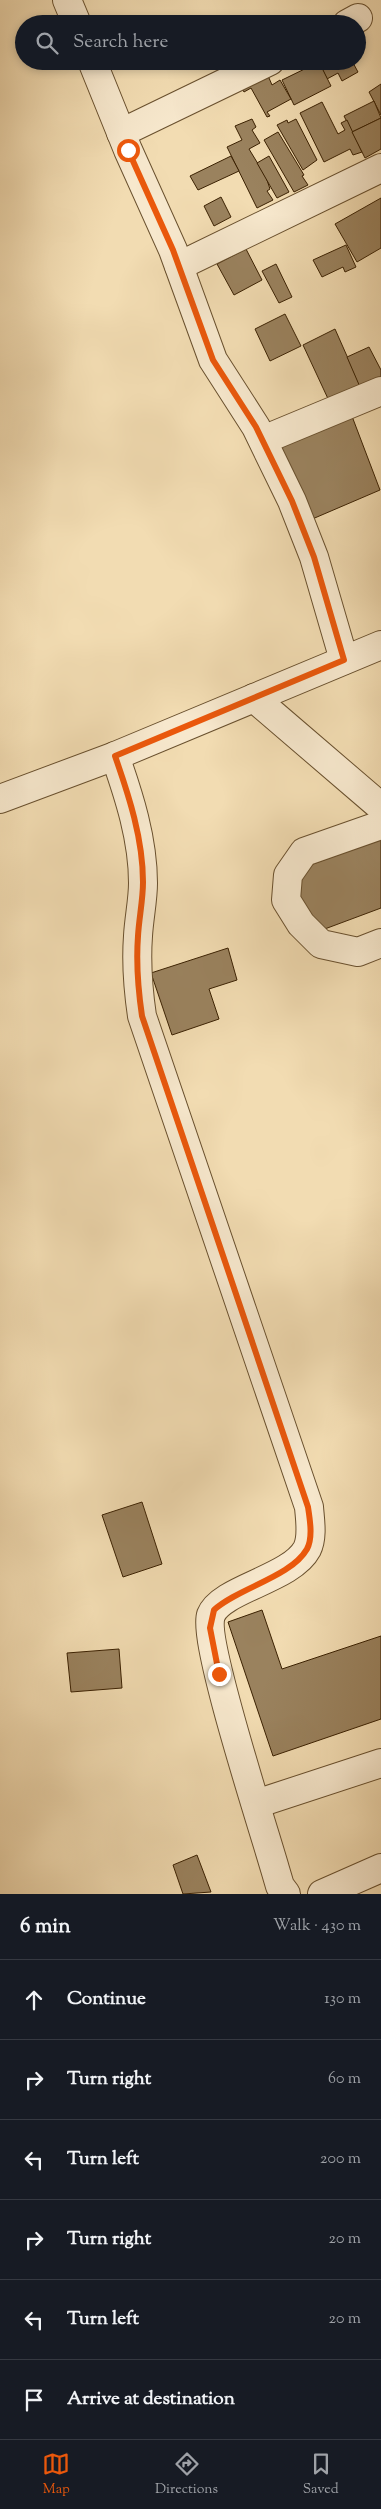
<!DOCTYPE html>
<meta charset="utf-8">
<style>
:root{--surface:#171b24;--page:#20242c;--text:#f1f3f6;--muted:#9ea1a6;--line:#363941;--accent:#ea580c}
body{margin:0;font-family:"Sorts Mill Goudy",serif;background:var(--page);color:var(--text)}
.stop{position:absolute;width:15px;height:15px;margin:-11px;border:4px solid #ea580c;border-radius:50%;background:#fff}
.stop.end{background:#ea580c;border-color:#fff;box-shadow:0 1px 5px #0008}
.list{margin:0;padding:0;list-style:none}
h2{display:flex;justify-content:space-between;align-items:center;height:65px;margin:0;padding:0 20px;font-size:21px}
h2 small{font-size:16px;font-weight:400;color:var(--muted)}
.list li{display:grid;grid-template-columns:32px 1fr auto;gap:15px;align-items:center;box-sizing:border-box;height:80px;padding:0 20px;border-top:1px solid var(--line)}
.list b{display:block;font-size:19px;white-space:nowrap}
.list em{font-size:16px;font-style:normal;color:var(--muted)}
.icon{flex:none;width:28px;height:28px;fill:none;stroke:currentColor;stroke-width:2;stroke-linecap:round;stroke-linejoin:round}
.map{position:relative;flex:none;width:381px;height:1894px;overflow:hidden}
.search{position:absolute;background:var(--surface);box-shadow:0 2px 8px #0003;left:15px;right:15px;top:15px;height:55px;display:flex;align-items:center;gap:12px;box-sizing:border-box;padding:0 18px;border-radius:28px;color:var(--muted);font-size:19px}
.sheet{height:545px;background:var(--surface)}
nav{display:flex;justify-content:space-around;align-items:center;box-sizing:border-box;height:70px;border-top:1px solid var(--line);background:var(--surface);font-size:14px;color:var(--muted)}
nav a{display:grid;justify-items:center;gap:2px}
nav .on{color:var(--accent)}
.map>svg:first-child{display:block}
.building{fill:#9a825e;stroke:#3b2102}
.lines{fill:none;stroke-linecap:round;stroke-linejoin:round}
.minor-casing{stroke:#69502e;stroke-width:30}
.minor{stroke:#f7e8cd;stroke-width:28}
.route{stroke:#ea580c;stroke-width:6}
</style>
<div class="map">
<svg width="381" height="1894" viewBox="0 0 381 1894">
<rect width="100%" height="100%" fill="#f2dcb2"/>
<filter id="stains"><feTurbulence type="fractalNoise" baseFrequency=".004" numOctaves="4"/><feColorMatrix values="0 0 0 0 .2 0 0 0 0 .09 0 0 0 0 .02 0 0 0 .5 -.17"/></filter>
<radialGradient id="worn" r=".72"><stop offset=".6" stop-color="#630" stop-opacity="0"/><stop offset="1" stop-color="#630" stop-opacity=".3"/></radialGradient>
<g class="building">
<path d="M195,61H222L223,63L213,67L210,62L197,67Z"/>
<path d="M318,61H352L358,72L342,81L338,73L327,79Z"/>
<path d="M319,62L331,86L294,105L282,80Z"/>
<path d="M266,71L272,85L280,80L291,99L267,112L270,116L267,117L251,88L244,92L239,83Z"/>
<path d="M381,84V115L369,92Z"/>
<path d="M374,101L381,118L352,132L344,116Z"/>
<path d="M322,102L338,134L345,130L341,123L347,120L362,152L353,155L350,149L324,162L300,113Z"/>
<path d="M381,118V149L365,158L352,132Z"/>
<path d="M252,119L256,127L252,130L260,143L249,149L266,177L270,189L267,191L273,200L257,208L227,147L242,140L235,126Z"/>
<path d="M296,119L317,160L303,170L277,125L287,120L288,123Z"/>
<path d="M278,132L304,175L302,176L308,185L294,192L264,140Z"/>
<path d="M231,156L239,171L198,190L190,176Z"/>
<path d="M269,156L289,192L277,198L257,163Z"/>
<path d="M221,197L231,217L214,226L204,206Z"/>
<path d="M381,198V248L357,262L335,224Z"/>
<path d="M346,245L356,267L345,272L343,267L322,277L313,260Z"/>
<path d="M246,249L262,280L234,295L217,264Z"/>
<path d="M276,264L292,297L279,303L262,271Z"/>
<path d="M285,314L301,346L270,361L255,329Z"/>
<path d="M335,329L362,390L330,403L303,345Z"/>
<path d="M369,347L381,370V378L360,387L347,357Z"/>
<path d="M350,411L380,490L303,523L273,442Z"/>
<path d="M381,839V908L314,933L291,872Z"/>
<path d="M228,948L237,980L209,989L219,1019L172,1035L151,973Z"/>
<path d="M142,1502L162,1564L123,1577L102,1515Z"/>
<path d="M262,1610L282,1669L381,1636V1719L273,1756L228,1622Z"/>
<path d="M119,1649L122,1688L71,1692L67,1653Z"/>
<path d="M197,1855L211,1892L183,1894L173,1865Z"/>
</g>
<g class="lines">
<defs>
<g id="minor">
<path d="M67,0L77,24"/>
<path d="M347,24L358,18"/>
<path d="M92,61L128,150L173,250L213,360L256,427L292,501L314,557L344,660"/>
<path d="M121,133L270,61"/>
<path d="M179,266L381,168"/>
<path d="M263,440L381,391"/>
<path d="M254,698L381,807"/>
<path d="M115,756C129,796 143,839 143,883C143,900 139,918 138,936C136,963 138,989 142,1016L309,1507C310,1520 313,1537 307,1549C291,1579 221,1589 211,1615C202,1641 264,1830 275,1869L280,1886L286,1894"/>
<path d="M0,799L115,756L381,645"/>
<path d="M381,825L304,852L288,875L286,900L301,924L321,944L358,952L381,943"/>
<path d="M256,1804L381,1763"/>
<path d="M322,1894L381,1868"/>
</g>
</defs>
<use href="#minor" class="minor-casing"/>
<use href="#minor" class="minor"/>
</g>
<g class="lines">
<path class="route" d="M128,150L173,250L213,360L256,427L292,501L314,557L344,660L115,756C129,796 143,839 143,882C143,900 139,918 138,936C136,963 138,989 142,1016L308,1507C310,1520 313,1538 307,1549C291,1577 238,1588 214,1610L210,1628L219,1674"/>
</g>
<rect width="100%" height="100%" filter="url(#stains)"/>
<rect width="100%" height="100%" fill="url(#worn)"/>
</svg>
<div class="stop" style="left:128px;top:150px"></div>
<div class="stop end" style="left:219px;top:1674px"></div>
<div class="search"><svg class="icon" aria-label="search" viewBox="0 0 24 24"><circle cx="10" cy="10" r="6"/><path d="M15 15l6 6"/></svg>Search here</div>
</div>
<section class="sheet">
<h2>6 min<small>Walk · 430 m</small></h2>
<ul class="list">
<li><svg class="icon" aria-label="ahead" viewBox="0 0 24 24"><path d="M12 20V5M6 11l6-6 6 6"/></svg><div><b>Continue</b></div><em>130 m</em></li>
<li><svg class="icon" aria-label="right" viewBox="0 0 24 24"><path d="M7 20v-9h11M14 6l5 5-5 5"/></svg><div><b>Turn right</b></div><em>60 m</em></li>
<li><svg class="icon" aria-label="left" viewBox="0 0 24 24"><path d="M17 20v-9H6M10 6l-5 5 5 5"/></svg><div><b>Turn left</b></div><em>200 m</em></li>
<li><svg class="icon" aria-label="right" viewBox="0 0 24 24"><path d="M7 20v-9h11M14 6l5 5-5 5"/></svg><div><b>Turn right</b></div><em>20 m</em></li>
<li><svg class="icon" aria-label="left" viewBox="0 0 24 24"><path d="M17 20v-9H6M10 6l-5 5 5 5"/></svg><div><b>Turn left</b></div><em>20 m</em></li>
<li><svg class="icon" aria-label="arrive" viewBox="0 0 24 24"><path d="M6 21V4h12l-3 4 3 4H6"/></svg><div><b>Arrive at destination</b></div></li>
</ul>
</section>
<nav>
<a class="on"><svg class="icon" aria-label="map" viewBox="0 0 24 24"><path d="M3 6l6-2 6 2 6-2v14l-6 2-6-2-6 2zM9 4v14M15 6v14"/></svg>Map</a>
<a><svg class="icon" aria-label="directions" viewBox="0 0 24 24"><path d="M12 3l9 9-9 9-9-9zM9 14v-3h6M13 9l2 2-2 2"/></svg>Directions</a>
<a><svg class="icon" aria-label="saved" viewBox="0 0 24 24"><path d="M7 4h10v16l-5-4-5 4z"/></svg>Saved</a>
</nav>
